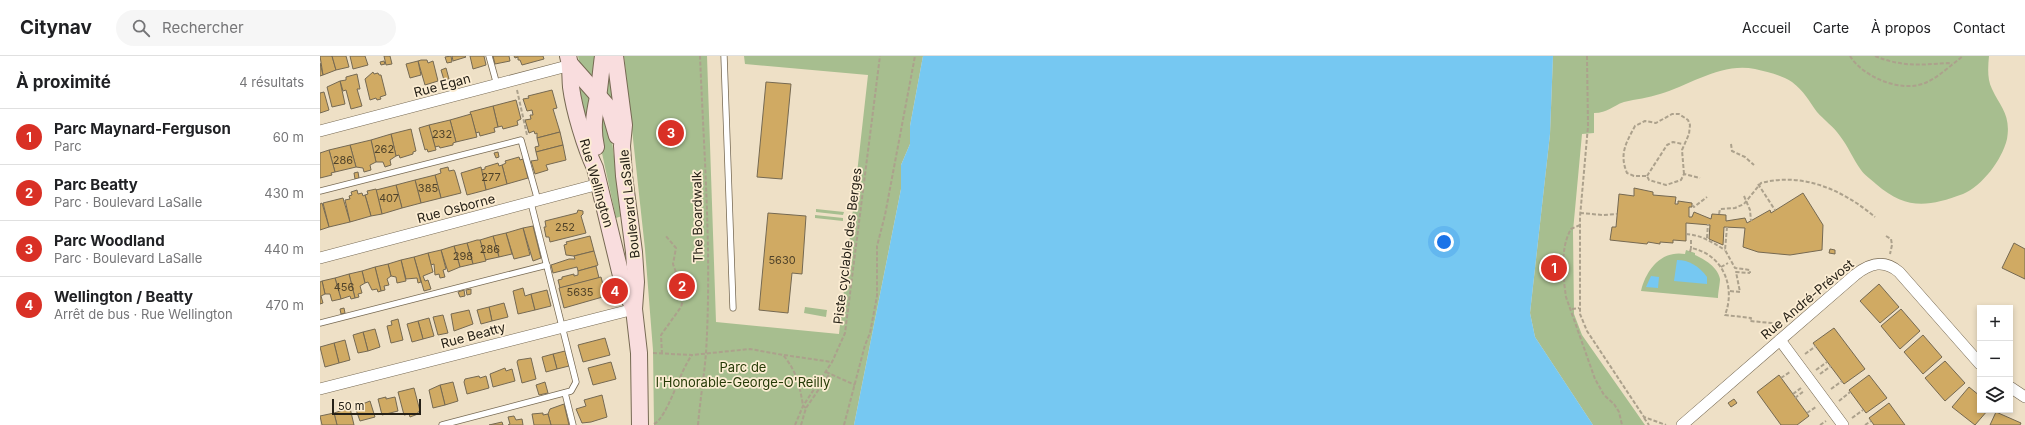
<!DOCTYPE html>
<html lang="fr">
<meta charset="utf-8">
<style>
:root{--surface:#fff;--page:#f6f6f6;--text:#202124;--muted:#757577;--line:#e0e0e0;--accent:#d93025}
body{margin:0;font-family:Inter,sans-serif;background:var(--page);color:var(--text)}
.controls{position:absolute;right:12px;bottom:12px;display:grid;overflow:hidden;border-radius:0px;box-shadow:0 2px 6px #0003}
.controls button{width:36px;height:36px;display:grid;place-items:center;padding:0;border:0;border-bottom:1px solid var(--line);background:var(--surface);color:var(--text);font:20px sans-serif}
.scale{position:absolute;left:12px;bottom:10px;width:89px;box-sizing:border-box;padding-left:4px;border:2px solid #262117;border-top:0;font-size:11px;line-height:14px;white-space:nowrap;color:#262117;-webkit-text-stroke:3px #fcedd3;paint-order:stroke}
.you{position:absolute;left:1124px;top:186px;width:14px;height:14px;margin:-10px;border:3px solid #fff;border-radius:50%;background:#1a73e8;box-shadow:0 0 0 6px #1a73e833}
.badge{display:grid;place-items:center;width:26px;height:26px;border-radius:50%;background:var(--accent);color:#fff;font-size:13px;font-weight:700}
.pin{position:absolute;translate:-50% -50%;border:2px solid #fff;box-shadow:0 1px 4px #0006}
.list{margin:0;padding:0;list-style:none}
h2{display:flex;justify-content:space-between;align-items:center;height:52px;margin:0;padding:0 16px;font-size:17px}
h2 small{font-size:13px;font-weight:400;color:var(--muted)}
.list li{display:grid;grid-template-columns:26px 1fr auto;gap:12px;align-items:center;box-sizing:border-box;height:56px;padding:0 16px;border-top:1px solid var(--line)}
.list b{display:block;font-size:15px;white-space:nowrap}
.list p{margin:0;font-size:13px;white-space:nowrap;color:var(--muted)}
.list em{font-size:13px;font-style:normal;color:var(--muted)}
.icon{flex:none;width:22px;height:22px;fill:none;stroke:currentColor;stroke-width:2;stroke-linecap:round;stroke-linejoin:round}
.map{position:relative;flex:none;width:1705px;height:369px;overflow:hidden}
header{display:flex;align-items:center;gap:24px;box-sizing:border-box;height:56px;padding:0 20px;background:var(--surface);border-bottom:1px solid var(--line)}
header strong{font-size:19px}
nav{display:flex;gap:22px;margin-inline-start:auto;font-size:14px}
.search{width:280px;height:36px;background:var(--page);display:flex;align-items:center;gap:10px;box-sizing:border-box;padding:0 14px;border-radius:22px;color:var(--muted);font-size:15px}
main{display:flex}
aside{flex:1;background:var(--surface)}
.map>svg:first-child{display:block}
.green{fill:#a7be8f}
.water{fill:#76c8f2}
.building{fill:#d0aa63;stroke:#756952}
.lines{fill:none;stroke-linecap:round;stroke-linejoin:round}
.service-casing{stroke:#766953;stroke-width:7}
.minor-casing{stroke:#766953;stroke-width:12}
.secondary-casing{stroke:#766953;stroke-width:18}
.path{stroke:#aca18c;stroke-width:2;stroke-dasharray:4 2;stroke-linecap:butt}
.service{stroke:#fff;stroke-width:5.5}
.minor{stroke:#fff;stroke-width:11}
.secondary{stroke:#f9ddde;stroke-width:16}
.labels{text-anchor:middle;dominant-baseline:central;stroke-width:3.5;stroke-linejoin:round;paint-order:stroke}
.number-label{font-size:11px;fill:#50432a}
.street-label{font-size:13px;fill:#262117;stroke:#fcedd3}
.park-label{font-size:13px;fill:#263b07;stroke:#fcedd3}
</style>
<header>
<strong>Citynav</strong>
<div class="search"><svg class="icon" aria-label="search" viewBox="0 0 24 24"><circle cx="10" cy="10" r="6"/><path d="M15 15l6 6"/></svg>Rechercher</div>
<nav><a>Accueil</a><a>Carte</a><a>À propos</a><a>Contact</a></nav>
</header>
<main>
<aside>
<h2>À proximité<small>4 résultats</small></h2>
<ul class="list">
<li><span class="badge">1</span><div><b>Parc Maynard-Ferguson</b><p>Parc</p></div><em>60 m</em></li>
<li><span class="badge">2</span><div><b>Parc Beatty</b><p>Parc · Boulevard LaSalle</p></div><em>430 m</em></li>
<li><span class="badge">3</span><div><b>Parc Woodland</b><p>Parc · Boulevard LaSalle</p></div><em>440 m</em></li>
<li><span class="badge">4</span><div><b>Wellington / Beatty</b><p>Arrêt de bus · Rue Wellington</p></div><em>470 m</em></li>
</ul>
</aside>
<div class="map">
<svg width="1705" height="369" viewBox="0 0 1705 369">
<rect width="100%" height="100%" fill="#eee0c6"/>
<g class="green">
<path d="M258,0H279L274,25L260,10Z"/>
<path d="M304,0H387L396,266L519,278L548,19L425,8L424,0H603L590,70V88L581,109V133L534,369H334L333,294L325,193Z"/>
<path d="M1233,0H1669C1668,11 1667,23 1672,33C1681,52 1691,59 1687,83C1682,104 1662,130 1643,138C1608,151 1586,154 1556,128C1551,123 1544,119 1541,114C1533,103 1528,90 1520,80C1514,71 1504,64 1497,56C1489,45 1484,35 1472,26C1462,19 1447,16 1435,13C1402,6 1370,29 1340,38C1328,42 1316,43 1304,46C1292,50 1288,57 1274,57V77L1262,78L1253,175L1254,258L1262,279L1325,369H1273L1215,281L1210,257L1230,78Z"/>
<path d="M289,11L294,46L284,36Z"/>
<path d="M257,28L271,40L267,62L265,61Z"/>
<path d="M280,53L289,63L302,160L296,162L277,74Z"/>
<path d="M496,153L524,156L523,159L496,156Z"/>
<path d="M495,159L523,162V165L495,162Z"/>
<path d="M1366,194L1375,197V199C1384,203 1398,211 1400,223C1400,228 1398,236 1398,242L1321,235C1326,214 1341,194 1365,198Z"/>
<path d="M485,251L507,254L506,261L484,257Z"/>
</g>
<g class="water">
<path d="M603,0H1233L1230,78L1210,257L1215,281L1273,369H534L581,133V109L590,88V70Z"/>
<path d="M1357,204C1369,204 1379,210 1387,221V228L1354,225Z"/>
<path d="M1331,220L1339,221L1338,232L1326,231Z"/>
</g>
<g class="building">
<path d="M0,0H12L16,14L3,19Z"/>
<path d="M12,0H26L29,11L16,14Z"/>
<path d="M30,0H45L48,9L33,13Z"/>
<path d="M64,0H70L72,8L66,9Z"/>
<path d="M131,0L132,6L127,7L125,1Z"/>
<path d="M132,0H145L146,1L133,5Z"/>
<path d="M150,0H164L166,9L153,13Z"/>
<path d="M173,0H189L190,5L175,8Z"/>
<path d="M194,0H223L224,3L202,9L200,4H198V1L195,2Z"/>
<path d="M101,4H107L108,7L113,5L118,25L105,29L98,5Z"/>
<path d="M64,5L65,8L61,9L60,6Z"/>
<path d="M98,5L101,19L90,22L86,8Z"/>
<path d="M0,7L3,19L0,20Z"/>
<path d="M126,12L129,23L124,24L121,14Z"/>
<path d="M53,16L54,18L58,17L59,19H61L66,39L60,41L61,43L57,44L56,42L50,44L45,23Z"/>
<path d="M37,18L40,33H37L42,50L31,53L26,34L23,35L20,25L26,24V21Z"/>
<path d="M20,25L25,48L12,51L7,31Z"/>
<path d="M446,26L471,28L462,123L437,121Z"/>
<path d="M232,34L237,52L233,53L240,76L217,82V77L215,78L214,75L209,77L205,64L211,63L210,59H213L212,54L207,55L203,43L209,42L208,40Z"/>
<path d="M4,36L9,54L0,57V37Z"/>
<path d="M196,44L201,63L197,65L198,69L183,73L182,70L178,71L173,50Z"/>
<path d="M173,50L178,71L174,72L175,76L160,80L159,76L156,77L150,56Z"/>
<path d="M151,58L157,81L136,86L130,64Z"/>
<path d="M130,64L136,86L133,87V89L120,92L119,90L115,91L109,69Z"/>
<path d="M109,69L116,94L108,96L107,93L105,94L99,72Z"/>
<path d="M91,73L96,95L93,96V98L80,102L79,99L76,100L71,78Z"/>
<path d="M240,76L243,89L216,96L215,91L219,90L217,82Z"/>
<path d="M71,78L76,100L70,104L71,109L65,111L63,106H56L51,84Z"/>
<path d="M51,84L56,106L50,109L51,114L44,116L43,112L36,111L30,89Z"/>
<path d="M30,89L36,111L15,116L9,94Z"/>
<path d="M243,89L246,104L226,109L228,114L215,118L211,105L218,104L216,96Z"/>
<path d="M9,94L15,116L11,117L12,119L0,122V97Z"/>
<path d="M178,96L179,101L176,102L174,97Z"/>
<path d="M199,101L200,104L203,103L208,122L187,128L182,109L186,107L185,105Z"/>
<path d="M178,107L179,110L182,109L187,128L166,134L161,114L165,113V111Z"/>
<path d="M128,111L129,115L134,114L135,116L141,137L121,142L115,119L121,117L120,113Z"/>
<path d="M161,111L166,134L147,139L141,117Z"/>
<path d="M38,116L39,122L35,123L34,117Z"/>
<path d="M115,119L121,142L101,147L95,124Z"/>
<path d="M95,124L101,147L82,152L76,129Z"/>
<path d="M76,129L82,152L62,158L56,134Z"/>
<path d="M1314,132L1333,136V139L1356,141L1355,148H1358V145L1372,147V151H1369V161H1372L1374,156L1391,163L1392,158L1406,159V165L1425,162L1427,167L1450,154L1451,157L1483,137L1503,169L1502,194L1470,199L1438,196L1423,191L1425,172L1404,171L1403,189L1389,183L1390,169L1366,167V185L1353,184V187L1340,186V188L1328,186L1327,188L1290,184L1292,171H1296L1299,138L1314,140Z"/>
<path d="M56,133L62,158L51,160L45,139L48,138L47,135Z"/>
<path d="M37,134L38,138L42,137L43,140L45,139L51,160L30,166L25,144L30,143L29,140L32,139L31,136Z"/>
<path d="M23,142L30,166L9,171L3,147Z"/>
<path d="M2,147L9,171L0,174V148Z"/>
<path d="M258,154L263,155V158L261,160L266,177L230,186L229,181H226L224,171H226L225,165L257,157Z"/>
<path d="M448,157L486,160L482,218L472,217L468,257L439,254Z"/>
<path d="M213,170L221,202L213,205L203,172Z"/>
<path d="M203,172L210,199L194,203L186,177Z"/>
<path d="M186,177L192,198L179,201L173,180Z"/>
<path d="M173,180L179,201L165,204L160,184Z"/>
<path d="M270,180L274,195L254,200L246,199L244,189L247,188L246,186Z"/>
<path d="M157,184H160L166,205L153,208L147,187Z"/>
<path d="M147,187L153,208L140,211L134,190Z"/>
<path d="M1694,187L1705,193V223L1682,212Z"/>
<path d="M134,190L140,211L128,216L121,194Z"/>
<path d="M1510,193L1515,194V198L1509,197Z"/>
<path d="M121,194L126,213L123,214L125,221L120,222L119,218L115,219L114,208L111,209L108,197Z"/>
<path d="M274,195L278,209L276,210L258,215L257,211L233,217L231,209L249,203H255L254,200Z"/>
<path d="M108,197L113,216L103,220L105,225L108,224L111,233L104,235L94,201Z"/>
<path d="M94,201L101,226L98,227L97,222L86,223L81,204Z"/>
<path d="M81,204L86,225L77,227L76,221L71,220L68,208Z"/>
<path d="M68,208L71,220L67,223L69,229L64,230L65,234L61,235L55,211Z"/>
<path d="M276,210L279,222L240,232L238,224L242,223V221L254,218V220L258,219V215Z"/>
<path d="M55,211L61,235L58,236L57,233L52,234L48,226L45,227L42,215Z"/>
<path d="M42,215L45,227L40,230L42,237L38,238L39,241L35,242L29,218Z"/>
<path d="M29,218L35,242L31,243L30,240L21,243L15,222Z"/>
<path d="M281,221L286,240L244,252L239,232Z"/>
<path d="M15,222L21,243L12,245L10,238H5L2,225Z"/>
<path d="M2,225L5,238L1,240L3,247L0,248V226Z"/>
<path d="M1559,228L1579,251L1560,267L1540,245Z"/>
<path d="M203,232L205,240L211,238L215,254L198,258L193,235Z"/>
<path d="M151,233V238L147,239L146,234Z"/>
<path d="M144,234L145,240L140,241L138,236Z"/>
<path d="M227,234L231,250L215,254L211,238Z"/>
<path d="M184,247L188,261L172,265L169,251Z"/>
<path d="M169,251L172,265L161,268L157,254Z"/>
<path d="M24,252L25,257L21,258L20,253Z"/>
<path d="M1581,253L1600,275L1580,293L1561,270Z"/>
<path d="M149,254L153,268L134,275L131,258Z"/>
<path d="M123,259L128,277L118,279L113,261Z"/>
<path d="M109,262L114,280L103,283L98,265Z"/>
<path d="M78,263L83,284L71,287L67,270L72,269L71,265Z"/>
<path d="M98,265L103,283L92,286L87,268Z"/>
<path d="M1514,272L1545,313L1524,328L1493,287Z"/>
<path d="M55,273L60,291L48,295L43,276Z"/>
<path d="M43,276L48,295L38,297L33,279Z"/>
<path d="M1603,279L1622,301L1603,318L1584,296Z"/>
<path d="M285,282L290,299L263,306L258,289Z"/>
<path d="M25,284L30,304L19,307L14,287Z"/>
<path d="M14,287L19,307L5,311L0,291Z"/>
<path d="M245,295L249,310L237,313L233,298Z"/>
<path d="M233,298L237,313L226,316L222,301Z"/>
<path d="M211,302L216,323L202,327L197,306L198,304Z"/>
<path d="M1625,305L1645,327L1625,345L1605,322Z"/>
<path d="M291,306L296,323L273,329L268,312Z"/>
<path d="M185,312L186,315L192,313L195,325L173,331L170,318Z"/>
<path d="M1459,319L1489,360L1477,369H1461L1437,336Z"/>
<path d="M1549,319L1567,342L1546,357L1529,334Z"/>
<path d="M159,320L160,322L166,320L169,332L147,338L144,326L145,323Z"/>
<path d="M133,326L138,345L125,349L120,329Z"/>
<path d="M225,326L228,337L219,339L216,329Z"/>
<path d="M120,329L125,349L113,352L109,334Z"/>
<path d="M1649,331L1660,340V354H1668L1655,369L1632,351Z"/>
<path d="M94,332L100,355L98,356V358L90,361L89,358L84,359L78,336Z"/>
<path d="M282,339L287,361L271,366L262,367L256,353L266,350L264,344Z"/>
<path d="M66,341V343L75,341L78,355L62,359L58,343Z"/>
<path d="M1414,343L1417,347L1411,351L1408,347Z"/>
<path d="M50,345L55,361L40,365L35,351Z"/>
<path d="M1569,347L1585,369H1554L1549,362Z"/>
<path d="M244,348L249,369H231L228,358L230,353Z"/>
<path d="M30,352L34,369H17L14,357Z"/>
<path d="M1676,356L1701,367L1700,369H1670Z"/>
<path d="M14,357L17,369H2L0,360Z"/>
<path d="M223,357V359L228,358L231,369H214L212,358Z"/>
<path d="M194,360L196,364L202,363L203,369H188L190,368L188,361Z"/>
<path d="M182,366L183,369H169Z"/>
</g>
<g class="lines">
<defs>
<g id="service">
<path d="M169,0L177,29"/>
<path d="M404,0L413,252"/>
<path d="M0,135L201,84L218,145"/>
<path d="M0,267L227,209"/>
<path d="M245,337L253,369"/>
<path d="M122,369L251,335L256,326L211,147"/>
</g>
<g id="minor">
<path d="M0,75L251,9"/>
<path d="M0,202L279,128"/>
<path d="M1460,284L1523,369"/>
<path d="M1690,331L1705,341"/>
<path d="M0,333L314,253"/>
<path d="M1362,369L1535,219C1550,207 1564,203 1579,216L1660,308"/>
</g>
<g id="secondary">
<path d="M248,0C251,10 250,20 251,31C254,54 265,91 275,112L303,228L313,251"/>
<path d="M295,0L304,69L302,90L304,120L314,196L316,226L314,253L319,297L320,369"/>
<path d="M251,9L289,52L297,80"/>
<path d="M276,91C272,73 274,59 278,41C280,28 281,14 283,0"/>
</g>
</defs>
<use href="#service" class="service-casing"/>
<use href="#minor" class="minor-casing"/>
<use href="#secondary" class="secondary-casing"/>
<g class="path">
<path d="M1267,0L1268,70L1260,161V258L1267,275L1324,361L1346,369"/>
<path d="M1530,0C1543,21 1581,37 1605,27C1619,21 1631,9 1643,0"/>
<path d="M1555,0C1582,11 1600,9 1628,7L1632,8"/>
<path d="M197,34L207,79"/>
<path d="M1411,88L1412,95L1425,101L1434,109"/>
<path d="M1364,118L1362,94L1369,78L1370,69L1368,64L1359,58H1352L1336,67L1325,65L1315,70C1306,87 1299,98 1307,117L1314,120H1327L1329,124L1346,129L1361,124L1364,118L1380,122"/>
<path d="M1327,120L1347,89L1353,86L1363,88"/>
<path d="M1438,128L1455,154"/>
<path d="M1424,140L1430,154L1431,165"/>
<path d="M1372,149L1374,151L1387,141"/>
<path d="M1260,157L1283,159L1297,158"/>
<path d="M1399,158L1400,153L1415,152L1424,148L1441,127C1483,116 1523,134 1555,161"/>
<path d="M1260,169L1251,173C1240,192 1243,220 1246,241L1275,323L1284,339L1294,348L1299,356L1302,369"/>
<path d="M1407,171L1405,194L1415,212L1430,214V217"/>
<path d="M1366,178C1381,179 1392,186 1405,194"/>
<path d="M1566,180L1571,183L1572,189L1570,198"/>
<path d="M1387,182L1388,168"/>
<path d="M1371,184V192"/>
<path d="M1370,196L1371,192C1403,198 1416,231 1405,259L1431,262L1430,265L1462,268"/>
<path d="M1401,211L1408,207"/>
<path d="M1410,235L1420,236L1416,216L1430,217"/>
<path d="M1252,253L1259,252"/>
<path d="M333,297L372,299L430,293L463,299C476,314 480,330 483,350L486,352"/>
<path d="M342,298L341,279L361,251L363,244V236L353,208L356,192L345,179"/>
<path d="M1485,298L1496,290"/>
<path d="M464,299L512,306"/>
<path d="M1496,314L1507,306"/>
<path d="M506,316L535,329"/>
<path d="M1500,318L1511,310"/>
<path d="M1461,322L1470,316"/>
<path d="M1511,333L1522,325"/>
<path d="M1473,338L1481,332"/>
<path d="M1475,342L1484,335"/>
<path d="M1519,345L1530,336"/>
<path d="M1487,357L1496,351"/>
<path d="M1324,362L1329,369"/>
<path d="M1532,362L1543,354"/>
<path d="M334,368C348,361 360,314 372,299"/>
<path d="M378,369C380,345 384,321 386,297C392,198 384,99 380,0"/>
<path d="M475,369L483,350L512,306L525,277L560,0"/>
<path d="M481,369L486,352L510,317"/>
<path d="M524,369L545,289L550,277L557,240V190L565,159L595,0"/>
<path d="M1500,369L1506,365"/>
<path d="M1545,369L1551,365"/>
</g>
<use href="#service" class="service"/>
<use href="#minor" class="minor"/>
<use href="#secondary" class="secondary"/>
</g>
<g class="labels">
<g class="number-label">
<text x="122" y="78">232</text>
<text x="64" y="93">262</text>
<text x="23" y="104">286</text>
<text x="171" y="121">277</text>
<text x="108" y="132">385</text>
<text x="69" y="142">407</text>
<text x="245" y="171">252</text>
<text x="170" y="193">286</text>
<text x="143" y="200">298</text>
<text x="462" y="204">5630</text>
<text x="24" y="231">456</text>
<text x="260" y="236">5635</text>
</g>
<g class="street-label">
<text transform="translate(122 29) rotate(-15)">Rue Egan</text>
<text transform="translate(277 127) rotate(74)">Rue Wellington</text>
<text transform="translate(309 148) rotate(-96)">Boulevard LaSalle</text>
<text transform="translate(136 152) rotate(-15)">Rue Osborne</text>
<text transform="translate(377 161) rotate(-91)">The Boardwalk</text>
<text transform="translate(527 190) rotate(-83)">Piste cyclable des Berges</text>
<text transform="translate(1487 243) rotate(-40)">Rue André-Prévost</text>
<text transform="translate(153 279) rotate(-15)">Rue Beatty</text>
</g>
<g class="park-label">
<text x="423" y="311">Parc de<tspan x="423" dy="15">l'Honorable-George-O'Reilly</tspan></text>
</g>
</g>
</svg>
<div class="controls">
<button>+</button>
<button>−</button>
<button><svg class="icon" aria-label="layers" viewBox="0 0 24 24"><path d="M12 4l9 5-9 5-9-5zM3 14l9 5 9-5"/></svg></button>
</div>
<div class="scale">50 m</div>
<div class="you"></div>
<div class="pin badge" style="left:1234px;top:212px">1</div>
<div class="pin badge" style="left:362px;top:230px">2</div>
<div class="pin badge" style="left:351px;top:77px">3</div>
<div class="pin badge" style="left:295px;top:235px">4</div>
</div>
</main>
